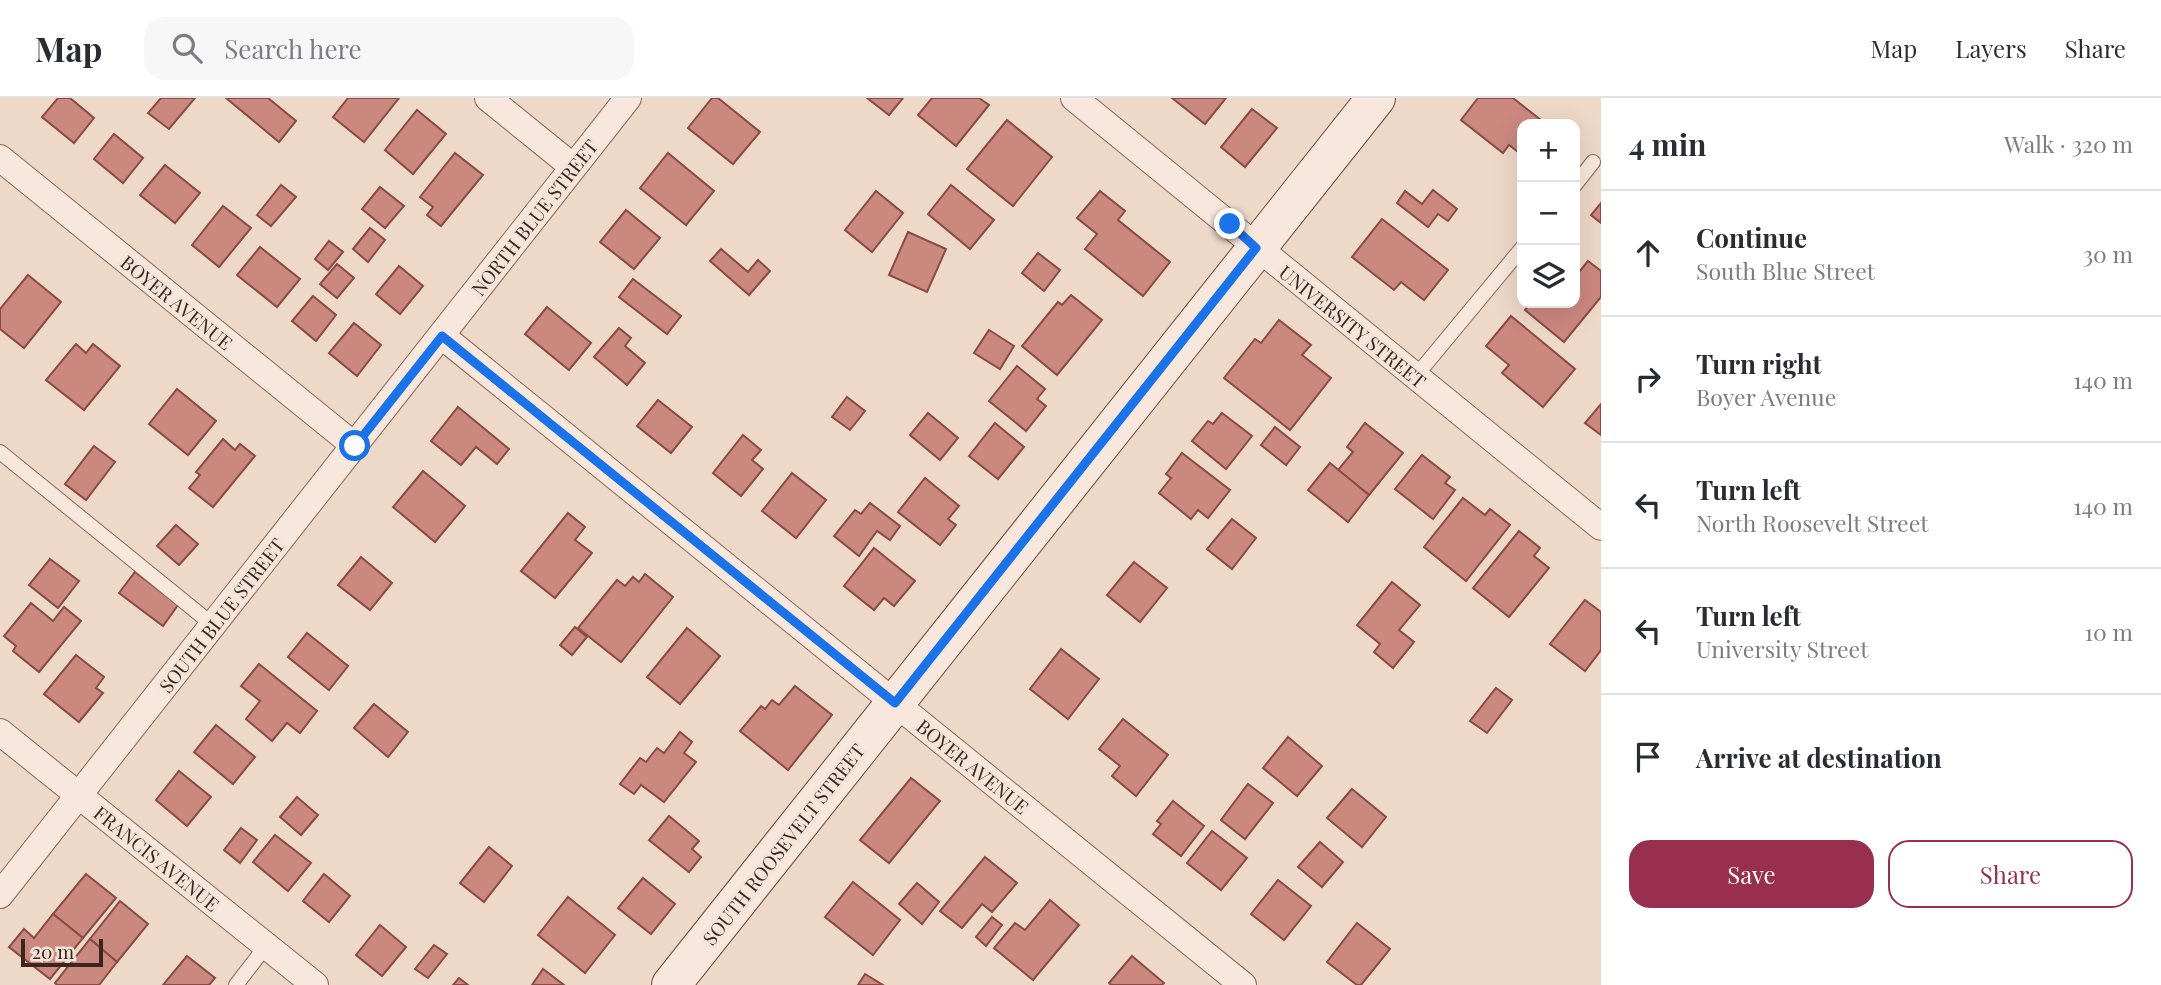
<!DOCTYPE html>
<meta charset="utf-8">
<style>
:root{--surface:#fff;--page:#f7f7f7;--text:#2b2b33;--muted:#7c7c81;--line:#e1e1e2;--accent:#982f4e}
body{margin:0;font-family:"Playfair Display",serif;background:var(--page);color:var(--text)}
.controls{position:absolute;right:21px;top:21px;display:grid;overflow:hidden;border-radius:14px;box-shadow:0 7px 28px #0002}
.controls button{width:63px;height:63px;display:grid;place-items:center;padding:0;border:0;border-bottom:2px solid var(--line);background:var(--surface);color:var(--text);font:35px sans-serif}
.scale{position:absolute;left:21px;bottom:18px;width:82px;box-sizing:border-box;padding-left:7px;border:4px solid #3b2621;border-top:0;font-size:19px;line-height:24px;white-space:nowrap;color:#3b2621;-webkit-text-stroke:5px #f5e4d8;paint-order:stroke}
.stop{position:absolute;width:21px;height:21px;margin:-16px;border:5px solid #1a73e8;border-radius:50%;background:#fff}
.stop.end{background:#1a73e8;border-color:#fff;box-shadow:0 2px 7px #0008}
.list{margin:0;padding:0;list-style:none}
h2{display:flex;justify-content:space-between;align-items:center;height:91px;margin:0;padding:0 28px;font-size:30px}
h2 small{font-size:23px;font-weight:400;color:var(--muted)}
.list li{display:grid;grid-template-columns:46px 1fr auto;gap:21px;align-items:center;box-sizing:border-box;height:126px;padding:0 28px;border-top:2px solid var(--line)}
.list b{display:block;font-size:26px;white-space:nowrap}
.list p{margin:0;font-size:23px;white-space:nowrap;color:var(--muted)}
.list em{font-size:23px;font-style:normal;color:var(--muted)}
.actions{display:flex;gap:14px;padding:21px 28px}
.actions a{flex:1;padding:16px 0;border:2px solid var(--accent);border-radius:21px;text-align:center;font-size:24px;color:var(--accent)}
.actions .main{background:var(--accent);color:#fff}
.icon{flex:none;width:38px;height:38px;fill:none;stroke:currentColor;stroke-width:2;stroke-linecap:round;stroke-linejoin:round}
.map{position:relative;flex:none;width:1601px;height:887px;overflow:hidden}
header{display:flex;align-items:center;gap:42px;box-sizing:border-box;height:98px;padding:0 35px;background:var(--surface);border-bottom:2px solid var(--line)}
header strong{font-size:33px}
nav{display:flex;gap:38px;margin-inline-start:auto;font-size:24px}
.search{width:490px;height:63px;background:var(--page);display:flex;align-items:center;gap:18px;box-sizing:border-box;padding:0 24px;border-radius:21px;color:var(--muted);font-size:26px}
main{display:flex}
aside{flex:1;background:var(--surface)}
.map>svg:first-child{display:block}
.building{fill:#cb887f;stroke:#894b44;stroke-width:2}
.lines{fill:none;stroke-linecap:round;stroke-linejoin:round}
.service-casing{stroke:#8a685d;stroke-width:16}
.minor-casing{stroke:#8a685d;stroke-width:28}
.secondary-casing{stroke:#6c4940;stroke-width:40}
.service{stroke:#f8e7dc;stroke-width:14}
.minor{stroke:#f8e7dc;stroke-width:26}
.secondary{stroke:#f8e7dc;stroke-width:38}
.route{stroke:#1a73e8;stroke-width:9}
.labels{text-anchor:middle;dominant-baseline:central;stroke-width:7;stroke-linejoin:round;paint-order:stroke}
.street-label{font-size:19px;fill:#3b2621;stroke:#f5e4d8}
</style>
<header>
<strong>Map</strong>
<div class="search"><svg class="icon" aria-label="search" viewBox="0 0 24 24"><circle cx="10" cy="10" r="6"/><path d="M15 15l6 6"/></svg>Search here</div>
<nav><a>Map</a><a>Layers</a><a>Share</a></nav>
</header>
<main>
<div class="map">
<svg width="1601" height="887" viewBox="0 0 1601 887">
<rect width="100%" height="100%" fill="#eed8c8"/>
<g class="building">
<path d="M58,0H70L94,20L74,45L42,19Z"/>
<path d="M161,0H195L169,31L148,15Z"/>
<path d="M226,0H268L296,23L279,44Z"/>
<path d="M348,0H399L364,44L333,19Z"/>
<path d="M712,0H718L760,34L733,66L688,30Z"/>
<path d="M867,0H903L889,17Z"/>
<path d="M932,0H979L989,7L956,48L918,17Z"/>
<path d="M1172,0H1226L1205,26Z"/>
<path d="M1478,0H1513L1546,26H1522V57L1509,47L1503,55L1461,22Z"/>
<path d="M1252,11L1277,30L1245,69L1221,49Z"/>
<path d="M417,12L446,36L413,76L385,52Z"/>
<path d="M1007,22L1052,59L1013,108L967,71Z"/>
<path d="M114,36L143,60L123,85L94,61Z"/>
<path d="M455,55L483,77L441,128L427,117L433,109L420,99Z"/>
<path d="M668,55L714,93L686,127L640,90Z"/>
<path d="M165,67L200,95L175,125L140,97Z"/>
<path d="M281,87L296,99L271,128L257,117Z"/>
<path d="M951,87L994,122L970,151L928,116Z"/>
<path d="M380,89L404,108L385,130L362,111Z"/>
<path d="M1433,92L1457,111L1448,123L1438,116L1428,129L1397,105L1405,93L1422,106Z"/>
<path d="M876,93L903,115L872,154L845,132Z"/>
<path d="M1100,93L1125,113L1118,122L1170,164L1143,198L1085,151L1097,136L1077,120Z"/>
<path d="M1601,105V125L1591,117Z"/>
<path d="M223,108L251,130L219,169L192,147Z"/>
<path d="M626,112L660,140L634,171L600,144Z"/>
<path d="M1382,121L1448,172L1424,202L1401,184L1394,192L1352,159Z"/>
<path d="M370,130L385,142L368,164L353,151Z"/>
<path d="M908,134L946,151L927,194L889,177Z"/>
<path d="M329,143L343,154L328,172L315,161Z"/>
<path d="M260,149L300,181L277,209L237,177Z"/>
<path d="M721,151L748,174L758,162L770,173L749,197L710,163Z"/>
<path d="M1038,155L1060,172L1044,193L1022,175Z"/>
<path d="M1588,163L1601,173V199L1564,244L1525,212L1531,205H1575V179Z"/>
<path d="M337,166L354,180L337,200L320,186Z"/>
<path d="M399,168L423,188L400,216L376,196Z"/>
<path d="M28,177L61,204L24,250L0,231V211Z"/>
<path d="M633,181L681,218L667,236L619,199Z"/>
<path d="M1071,197L1102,222L1057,277L1022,248L1058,204L1062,207Z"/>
<path d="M313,198L336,217L316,243L292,223Z"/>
<path d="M547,209L591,245L569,272L525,236Z"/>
<path d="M1511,218L1575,271L1543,309L1502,275L1509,267L1486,248Z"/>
<path d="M1279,222L1311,247L1302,257L1331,280L1290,332L1224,280L1255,241L1261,245Z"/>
<path d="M354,225L381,247L357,278L329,255Z"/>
<path d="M619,230L631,240L625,248L645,265L627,287L594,259Z"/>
<path d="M989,232L1014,248L1000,271L974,255Z"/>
<path d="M76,246L86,255L93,246L120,268L84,312L46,282Z"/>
<path d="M1017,268L1045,291L1037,301L1046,308L1026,333L989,303Z"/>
<path d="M177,291L216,323L188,357L149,326Z"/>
<path d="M847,299L865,313L850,332L832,319Z"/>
<path d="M658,302L692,329L671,355L637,328Z"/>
<path d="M1601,306V337L1585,325Z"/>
<path d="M458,309L509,351L497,366L476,349L461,367L431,343Z"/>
<path d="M928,315L958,340L940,362L910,337Z"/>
<path d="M1222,315L1252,338L1226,371L1192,343L1208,323L1213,326Z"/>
<path d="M995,325L1024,349L998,381L969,358Z"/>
<path d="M1365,325L1403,355L1369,397L1338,372L1353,354L1347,349Z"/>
<path d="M1275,329L1300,349L1286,367L1261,347Z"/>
<path d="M743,337L761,352L752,362L763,371L741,398L713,375Z"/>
<path d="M223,341L235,352L240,346L255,358L213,409L189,390L200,377L196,374Z"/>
<path d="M94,348L115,364L86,402L65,386Z"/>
<path d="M1182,355L1230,392L1208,420L1198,412L1191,421L1159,395L1171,380L1166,376Z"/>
<path d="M1422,357L1450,379L1445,385L1455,392L1433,421L1395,391Z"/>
<path d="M1330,365L1369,397L1348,424L1308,392Z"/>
<path d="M423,373L465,408L435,444L393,409Z"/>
<path d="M792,375L826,402L796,440L762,413Z"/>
<path d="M925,380L959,408L948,421L956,427L940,447L898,414Z"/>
<path d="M1463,400L1485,417L1490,411L1510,427L1466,483L1424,449Z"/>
<path d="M870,405L900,428L890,442L877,433L859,458L834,438L855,412L861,416Z"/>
<path d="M568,415L585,429L575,442L592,455L555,500L521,473Z"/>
<path d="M1232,421L1256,440L1232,471L1207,451Z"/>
<path d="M176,427L198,446L179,467L157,448Z"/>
<path d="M1519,433L1540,450L1534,458L1549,470L1509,519L1473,490Z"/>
<path d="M874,450L915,483L894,508L884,500L874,512L844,488Z"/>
<path d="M361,459L392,485L370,512L338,487Z"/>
<path d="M50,461L79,483L58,510L29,487Z"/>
<path d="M1134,464L1167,490L1140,524L1107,497Z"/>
<path d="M135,474L178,507L163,528L119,495Z"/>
<path d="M645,476L673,499L621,564L578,530L617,482L625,488L633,479L639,484Z"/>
<path d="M1392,484L1420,507L1399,532L1414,544L1393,570L1374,554L1380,546L1357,527Z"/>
<path d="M1585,502L1601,514V552L1585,573L1550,546Z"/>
<path d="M31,505L53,523L64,509L81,523L39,574L13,553L16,548L4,538Z"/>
<path d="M575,529L587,539L572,557L560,547Z"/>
<path d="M687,530L720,558L680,606L647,579Z"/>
<path d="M307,535L348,568L329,592L288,559Z"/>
<path d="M1061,551L1099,581L1068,621L1030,591Z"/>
<path d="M76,557L104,579L96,590L103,595L79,624L44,596Z"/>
<path d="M259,566L317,613L300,635L287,625L272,643L246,621L260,603L241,588Z"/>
<path d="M795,588L832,617L788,672L740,633L761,608L765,611L772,602L779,607Z"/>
<path d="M1496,590L1512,602L1487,635L1470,623Z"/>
<path d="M374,606L408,634L388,659L354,630Z"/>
<path d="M1123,621L1168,657L1136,698L1112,678L1120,668L1099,651Z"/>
<path d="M216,627L255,659L233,686L194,654Z"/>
<path d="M680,634L692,644L684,655L696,664L664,704L641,687L634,696L620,686L640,660L646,664L657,650L664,655Z"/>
<path d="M1288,639L1322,668L1297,698L1263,670Z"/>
<path d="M179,673L211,699L187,728L156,702Z"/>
<path d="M911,680L940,703L889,765L860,742Z"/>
<path d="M1248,686L1273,705L1245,741L1221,722Z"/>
<path d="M1352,691L1386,719L1362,749L1327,720Z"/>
<path d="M297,699L318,717L301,737L280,719Z"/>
<path d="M1173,703L1204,728L1181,758L1153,736L1161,726L1157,723Z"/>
<path d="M669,718L699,743L692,751L701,759L689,774L649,742Z"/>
<path d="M241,730L257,742L240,765L224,752Z"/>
<path d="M1212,733L1247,760L1221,792L1187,765Z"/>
<path d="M275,737L311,765L288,793L253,764Z"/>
<path d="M1320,744L1343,764L1322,789L1298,769Z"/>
<path d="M489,749L512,768L484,804L460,785Z"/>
<path d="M985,759L1017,785L992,814L982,806L962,830L940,813Z"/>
<path d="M86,776L116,800L83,840L53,816Z"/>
<path d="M324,776L350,798L329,824L303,803Z"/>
<path d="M643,780L675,806L651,836L618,810Z"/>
<path d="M1278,782L1311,808L1284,842L1251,816Z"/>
<path d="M853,784L900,822L873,857L825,819Z"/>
<path d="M917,785L939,804L922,826L899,806Z"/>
<path d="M568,799L615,837L585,875L538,837Z"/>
<path d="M1050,802L1079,827L1033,882L994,850L1015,825L1025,832Z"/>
<path d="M120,803L148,826L117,864L90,841Z"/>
<path d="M53,816L83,840L50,881L9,849L24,831L34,840Z"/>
<path d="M992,819L1002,827L986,848L976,839Z"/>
<path d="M1357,825L1390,851L1361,887H1357L1327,864Z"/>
<path d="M380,827L406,849L382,878L356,857Z"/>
<path d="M90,841L117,864L99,887H57L55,885Z"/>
<path d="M434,847L447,856L428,880L415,871Z"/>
<path d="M187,858L215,880L209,887H163Z"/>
<path d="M1132,858L1164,885L1162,887H1111L1109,885Z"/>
<path d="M543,871L564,887H532Z"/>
<path d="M865,876L883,887H858Z"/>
<path d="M459,880L468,887H453Z"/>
</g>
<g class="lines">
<defs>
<g id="service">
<path d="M1575,87L1593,64"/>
<path d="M1415,279L1522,150"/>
<path d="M0,354L213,527"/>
<path d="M236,887L266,848"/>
</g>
<g id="minor">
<path d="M488,0L572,68"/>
<path d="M1074,0L1601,429"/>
<path d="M0,60L355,348"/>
<path d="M442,238L1243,887"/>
<path d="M0,634L315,887"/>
<path d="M0,797L628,0"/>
</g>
<path id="secondary" d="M671,887L1376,0"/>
</defs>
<use href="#service" class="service-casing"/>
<use href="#minor" class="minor-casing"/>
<use href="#secondary" class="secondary-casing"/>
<use href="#service" class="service"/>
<use href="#minor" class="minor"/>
<use href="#secondary" class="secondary"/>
</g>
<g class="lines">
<path class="route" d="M355,348L442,238L895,605L1256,150L1230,126"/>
</g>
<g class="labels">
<g class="street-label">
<text transform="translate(534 119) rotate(-52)">NORTH BLUE STREET</text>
<text transform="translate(177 204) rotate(39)">BOYER AVENUE</text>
<text transform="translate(1353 228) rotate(39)">UNIVERSITY STREET</text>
<text transform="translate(221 517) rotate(-52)">SOUTH BLUE STREET</text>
<text transform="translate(973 668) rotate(39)">BOYER AVENUE</text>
<text transform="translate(783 746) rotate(-52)">SOUTH ROOSEVELT STREET</text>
<text transform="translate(157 760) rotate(39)">FRANCIS AVENUE</text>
</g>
</g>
</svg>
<div class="controls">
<button>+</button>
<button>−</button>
<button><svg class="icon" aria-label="layers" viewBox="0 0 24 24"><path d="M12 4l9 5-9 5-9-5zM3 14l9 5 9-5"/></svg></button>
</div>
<div class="scale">20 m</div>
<div class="stop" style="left:355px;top:348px"></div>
<div class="stop end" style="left:1230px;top:126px"></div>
</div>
<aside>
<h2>4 min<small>Walk · 320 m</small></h2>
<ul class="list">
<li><svg class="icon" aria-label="ahead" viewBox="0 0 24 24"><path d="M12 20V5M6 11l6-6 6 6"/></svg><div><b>Continue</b><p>South Blue Street</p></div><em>30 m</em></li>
<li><svg class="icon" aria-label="right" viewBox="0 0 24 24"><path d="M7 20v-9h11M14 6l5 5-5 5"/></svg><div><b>Turn right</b><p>Boyer Avenue</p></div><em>140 m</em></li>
<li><svg class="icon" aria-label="left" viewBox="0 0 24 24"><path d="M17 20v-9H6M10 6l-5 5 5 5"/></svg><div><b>Turn left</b><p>North Roosevelt Street</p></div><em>140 m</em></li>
<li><svg class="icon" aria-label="left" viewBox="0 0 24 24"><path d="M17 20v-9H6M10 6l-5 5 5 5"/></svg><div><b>Turn left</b><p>University Street</p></div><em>10 m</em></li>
<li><svg class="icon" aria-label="arrive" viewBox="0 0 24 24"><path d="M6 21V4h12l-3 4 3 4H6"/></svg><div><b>Arrive at destination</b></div></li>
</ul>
<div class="actions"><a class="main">Save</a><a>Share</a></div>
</aside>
</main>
